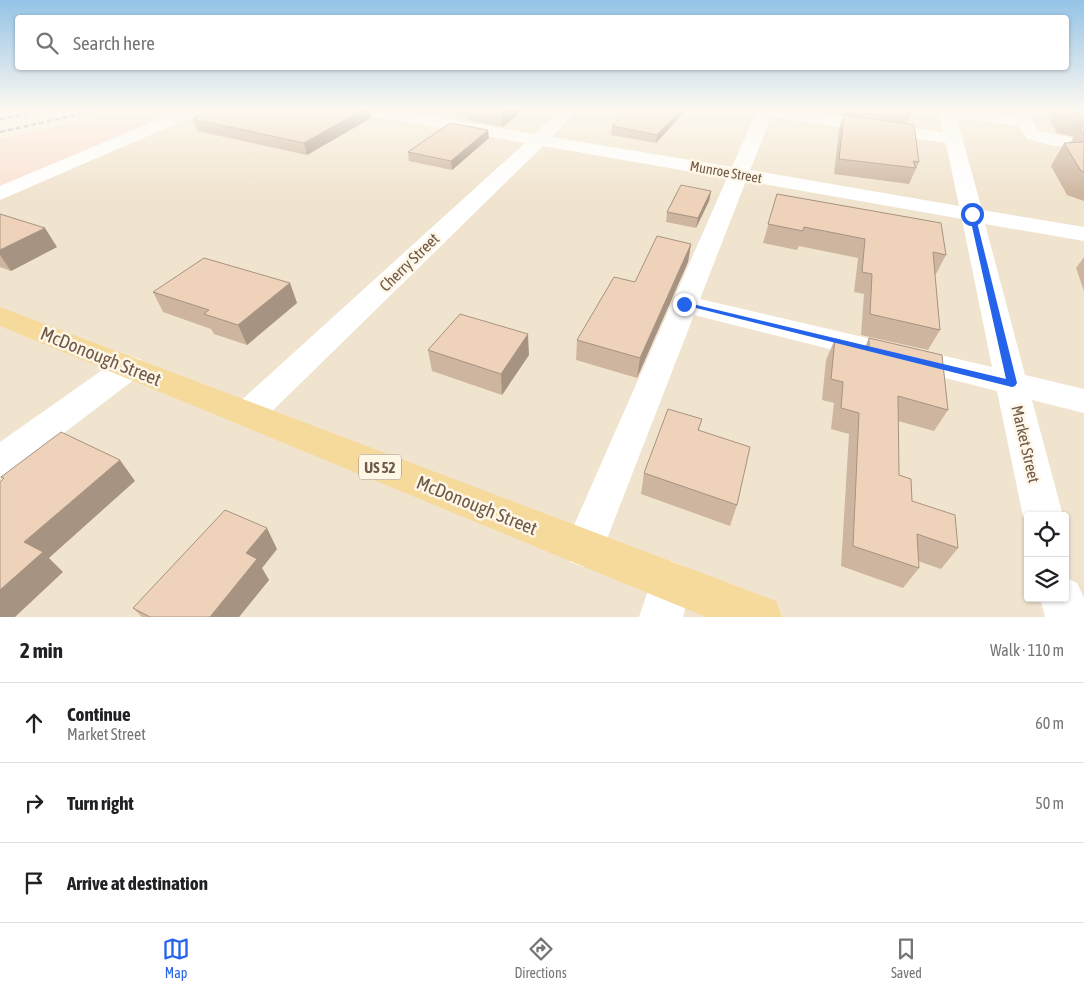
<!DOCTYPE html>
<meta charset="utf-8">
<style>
:root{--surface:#fff;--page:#f6f6f6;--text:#202124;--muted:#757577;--line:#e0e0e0;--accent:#2563eb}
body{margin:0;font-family:"Asap Condensed",sans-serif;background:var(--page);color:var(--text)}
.controls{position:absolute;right:15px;bottom:15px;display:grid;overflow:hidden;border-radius:5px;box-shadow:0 1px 4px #0004}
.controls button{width:45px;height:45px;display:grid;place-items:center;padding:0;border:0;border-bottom:1px solid var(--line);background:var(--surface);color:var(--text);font:25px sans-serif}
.stop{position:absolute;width:15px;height:15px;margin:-11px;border:4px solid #2563eb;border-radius:50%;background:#fff}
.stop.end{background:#2563eb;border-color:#fff;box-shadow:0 1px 5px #0008}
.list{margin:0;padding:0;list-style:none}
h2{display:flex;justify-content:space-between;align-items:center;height:65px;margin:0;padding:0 20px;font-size:21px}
h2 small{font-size:16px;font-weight:400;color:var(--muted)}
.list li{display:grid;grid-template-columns:32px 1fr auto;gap:15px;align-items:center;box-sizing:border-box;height:80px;padding:0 20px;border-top:1px solid var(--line)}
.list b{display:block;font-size:19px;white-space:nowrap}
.list p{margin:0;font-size:16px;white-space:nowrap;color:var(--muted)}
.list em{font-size:16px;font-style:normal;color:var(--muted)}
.icon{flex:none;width:28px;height:28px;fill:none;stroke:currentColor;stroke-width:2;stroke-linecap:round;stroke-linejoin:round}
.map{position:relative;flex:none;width:1084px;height:617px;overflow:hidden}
.search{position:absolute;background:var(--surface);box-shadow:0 1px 4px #0004;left:15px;right:15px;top:15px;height:55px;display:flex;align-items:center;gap:12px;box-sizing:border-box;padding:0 18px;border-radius:5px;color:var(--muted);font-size:19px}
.sheet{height:305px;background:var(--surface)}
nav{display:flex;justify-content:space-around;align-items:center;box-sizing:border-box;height:70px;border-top:1px solid var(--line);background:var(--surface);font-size:14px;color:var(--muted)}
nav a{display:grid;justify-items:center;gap:2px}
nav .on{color:var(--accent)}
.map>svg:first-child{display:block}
.residential{fill:#f1e4cf;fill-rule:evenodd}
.commercial{fill:#fae2d4}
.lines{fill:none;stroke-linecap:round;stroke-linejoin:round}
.minor{fill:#fff;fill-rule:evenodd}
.major{fill:#f6da9c;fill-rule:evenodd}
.rail{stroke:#b5a1c2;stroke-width:2.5;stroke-dasharray:5 3;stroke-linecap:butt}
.wall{fill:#cdb59f}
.shaded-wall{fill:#a79382}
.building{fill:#eed2b9;stroke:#a79382}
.route{fill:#2563eb}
.labels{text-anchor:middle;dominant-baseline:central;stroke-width:5;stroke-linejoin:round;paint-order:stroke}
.far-street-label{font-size:14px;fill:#6f5949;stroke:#fef6e6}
.shield{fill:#fef6e6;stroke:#9a8878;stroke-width:1}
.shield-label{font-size:15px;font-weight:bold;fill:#6f5949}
.street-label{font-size:16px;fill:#6f5949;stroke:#fef6e6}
.near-street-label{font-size:19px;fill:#6f5949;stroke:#fef6e6}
</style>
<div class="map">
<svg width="1084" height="617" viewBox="0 0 1084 617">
<rect width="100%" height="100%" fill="#faf2e0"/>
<path class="residential" d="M189,110H1084V617H0V190ZM1028,516H1065V598H1028Z"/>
<path class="commercial" d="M126,110H189L0,190V139Z"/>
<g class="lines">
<g class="minor">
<path d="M181,110H203L201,113L0,200V186Z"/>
<path d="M359,110H395L534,134L561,110H578L552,137L732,167L757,110H791L943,132L939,110H969L1016,116L1019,110H1044L1042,113L1033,116V122L1039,131L1084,140V150L1050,145L1027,139L1018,126L957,118L982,210L1084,227V241L985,224L1025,375L1084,389V413L1032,400L1063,516H1028V525L1023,516L997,391L694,315L598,562L584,567L570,562L564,548L727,178L543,146L260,423L248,427L236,423L231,414L236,405L525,143L367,115L361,113ZM771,117L946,143L959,206L750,170ZM746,181L962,219L992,367L700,299Z"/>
<path d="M129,356L140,359L144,367L140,375L13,472L0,476V442L118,359Z"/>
<path d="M671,561L686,567L692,582L683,617H639L656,567Z"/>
<path d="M1065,577L1077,583L1084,598V617H1045L1040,598H1065Z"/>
</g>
<path class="major" d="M0,307L760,595L776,601L782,617H706L0,326Z"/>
<g class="rail">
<path d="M0,119L44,110"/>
<path d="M0,132L98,110"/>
</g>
</g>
<g class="wall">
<path d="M214,110H370L371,118L307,155L197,131L193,119Z"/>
<path d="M432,110H523L503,127L467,120L466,116Z"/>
<path d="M629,110H686L656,143L611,135L612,126Z"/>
<path d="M841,110H912V112L907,124L919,162L909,184L834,174L839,129L843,116L841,115Z"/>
<path d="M1051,110H1084V201L1067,195L1051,166L1064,143H1070L1074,137L1057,133L1048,116Z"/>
<path d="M489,138L452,170L409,161L408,152Z"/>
<path d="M711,191L709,201L696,228L666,222L667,212Z"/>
<path d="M777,194L946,255L936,274H935L940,330L928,350L861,335L864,294L854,292L858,258L799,246L797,250L763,243Z"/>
<path d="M0,214L57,247L11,271L0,267Z"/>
<path d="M691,244L688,262L637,378L576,360L577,340L635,282Z"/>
<path d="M1084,257V291L1076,268Z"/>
<path d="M290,283L297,303L247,345L214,334L211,329L163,312L153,292Z"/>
<path d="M869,338L948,410L934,431L898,421L899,475L912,501L958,548L941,569L918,561L919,568L903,588L841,566L849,434L831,429L834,403L822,400L826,360L835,339L865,347Z"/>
<path d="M428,350L529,355L502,395L432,371Z"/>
<path d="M702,419L699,430L737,505L730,526L641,494L644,473Z"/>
<path d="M277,549L262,568L269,580L239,617H142L133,608Z"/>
</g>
<g class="shaded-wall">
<path d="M362,110H370L371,118L307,155L304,143Z"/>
<path d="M506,110H523L503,127L502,113Z"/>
<path d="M680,110H686L656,143L657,135Z"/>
<path d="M488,130L489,138L452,170L451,161Z"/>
<path d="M711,191L709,201L696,228L698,218Z"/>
<path d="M45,228L57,247L11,271L0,255V250Z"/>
<path d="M691,244L688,262L637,378L640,358Z"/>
<path d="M290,283L297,303L247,345L238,325Z"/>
<path d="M528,334L529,355L502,395L501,374Z"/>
<path d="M120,460L135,481L49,558L63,572L15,617H0V590L24,542Z"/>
<path d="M267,528L277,549L262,568L269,580L239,617H210L246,553Z"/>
</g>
<g class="building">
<path d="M214,110H362L304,143L193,119Z"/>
<path d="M485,110H506L502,113Z"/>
<path d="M629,110H680L657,135L612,126Z"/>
<path d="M896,110H912V112Z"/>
<path d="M1068,110H1084V115L1069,111Z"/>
<path d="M844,115L914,125L919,162L913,161L916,168L839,159Z"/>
<path d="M450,123L488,130L451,161L408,152Z"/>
<path d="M1079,127L1084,128V135Z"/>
<path d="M1084,142V172L1081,171L1064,143Z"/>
<path d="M681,185L711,191L698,218L667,212Z"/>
<path d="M777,194L941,223L946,255L933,252L940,330L870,314L872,274L862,272L865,239L804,227L803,231L768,224Z"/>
<path d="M0,214L45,228L0,250Z"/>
<path d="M657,236L691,244L640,358L577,340L614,277L635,282Z"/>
<path d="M204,258L290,283L238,325L204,314L209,310L153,292Z"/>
<path d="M460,314L528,334L501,374L428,350Z"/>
<path d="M869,338L942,355L948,410L898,396L899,475L911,479L912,501L955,515L958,548L917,534L919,568L853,546L859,413L841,408L843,382L831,379L835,339L869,348Z"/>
<path d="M668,409L702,419L698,430L750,447L737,505L644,473Z"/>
<path d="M61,432L120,460L24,542L43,552L0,590V482L4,478L1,477Z"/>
<path d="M225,510L267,528L246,553L257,559L210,617H150L133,608Z"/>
</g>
<linearGradient id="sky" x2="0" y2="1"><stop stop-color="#94c3e6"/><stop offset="0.56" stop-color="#fdf9f1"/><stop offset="1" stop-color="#fdf9f1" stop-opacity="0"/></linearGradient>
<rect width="1084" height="196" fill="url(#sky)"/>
<path class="route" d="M969,213L975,214L1017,383L1015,386L1012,387L680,304L684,302L1006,379Z"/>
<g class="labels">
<g class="far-street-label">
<text transform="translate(726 172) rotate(10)">Munroe Street</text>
</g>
<rect class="shield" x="359" y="454.5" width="42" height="25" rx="4"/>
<g class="shield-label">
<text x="380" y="467">US 52</text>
</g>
<g class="street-label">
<text transform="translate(409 262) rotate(-44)">Cherry Street</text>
<text transform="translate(1026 444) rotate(77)">Market Street</text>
</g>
<g class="near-street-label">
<text transform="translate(101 356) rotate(22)">McDonough Street</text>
<text transform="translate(477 505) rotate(22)">McDonough Street</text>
</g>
</g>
</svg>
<div class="controls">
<button><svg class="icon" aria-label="locate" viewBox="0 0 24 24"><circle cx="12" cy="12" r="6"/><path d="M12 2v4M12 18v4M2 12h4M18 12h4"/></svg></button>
<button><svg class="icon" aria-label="layers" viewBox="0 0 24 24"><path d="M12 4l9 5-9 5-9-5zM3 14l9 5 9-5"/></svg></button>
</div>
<div class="stop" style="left:972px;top:214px"></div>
<div class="stop end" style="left:684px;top:304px"></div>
<div class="search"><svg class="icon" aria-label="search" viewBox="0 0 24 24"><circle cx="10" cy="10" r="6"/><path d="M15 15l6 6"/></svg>Search here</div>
</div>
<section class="sheet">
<h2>2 min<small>Walk · 110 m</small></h2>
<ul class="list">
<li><svg class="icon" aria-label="ahead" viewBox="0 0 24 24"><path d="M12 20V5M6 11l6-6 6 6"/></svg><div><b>Continue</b><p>Market Street</p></div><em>60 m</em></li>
<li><svg class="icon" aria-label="right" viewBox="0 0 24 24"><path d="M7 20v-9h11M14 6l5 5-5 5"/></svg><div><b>Turn right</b></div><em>50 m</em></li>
<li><svg class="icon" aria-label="arrive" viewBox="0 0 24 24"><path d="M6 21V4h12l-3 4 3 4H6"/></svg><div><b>Arrive at destination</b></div></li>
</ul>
</section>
<nav>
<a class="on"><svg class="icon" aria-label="map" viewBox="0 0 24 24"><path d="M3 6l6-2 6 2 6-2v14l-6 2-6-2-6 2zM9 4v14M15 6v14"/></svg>Map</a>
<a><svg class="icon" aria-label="directions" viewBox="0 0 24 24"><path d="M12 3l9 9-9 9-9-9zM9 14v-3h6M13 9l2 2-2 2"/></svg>Directions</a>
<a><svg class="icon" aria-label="saved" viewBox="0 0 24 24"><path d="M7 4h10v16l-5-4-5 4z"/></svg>Saved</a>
</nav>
